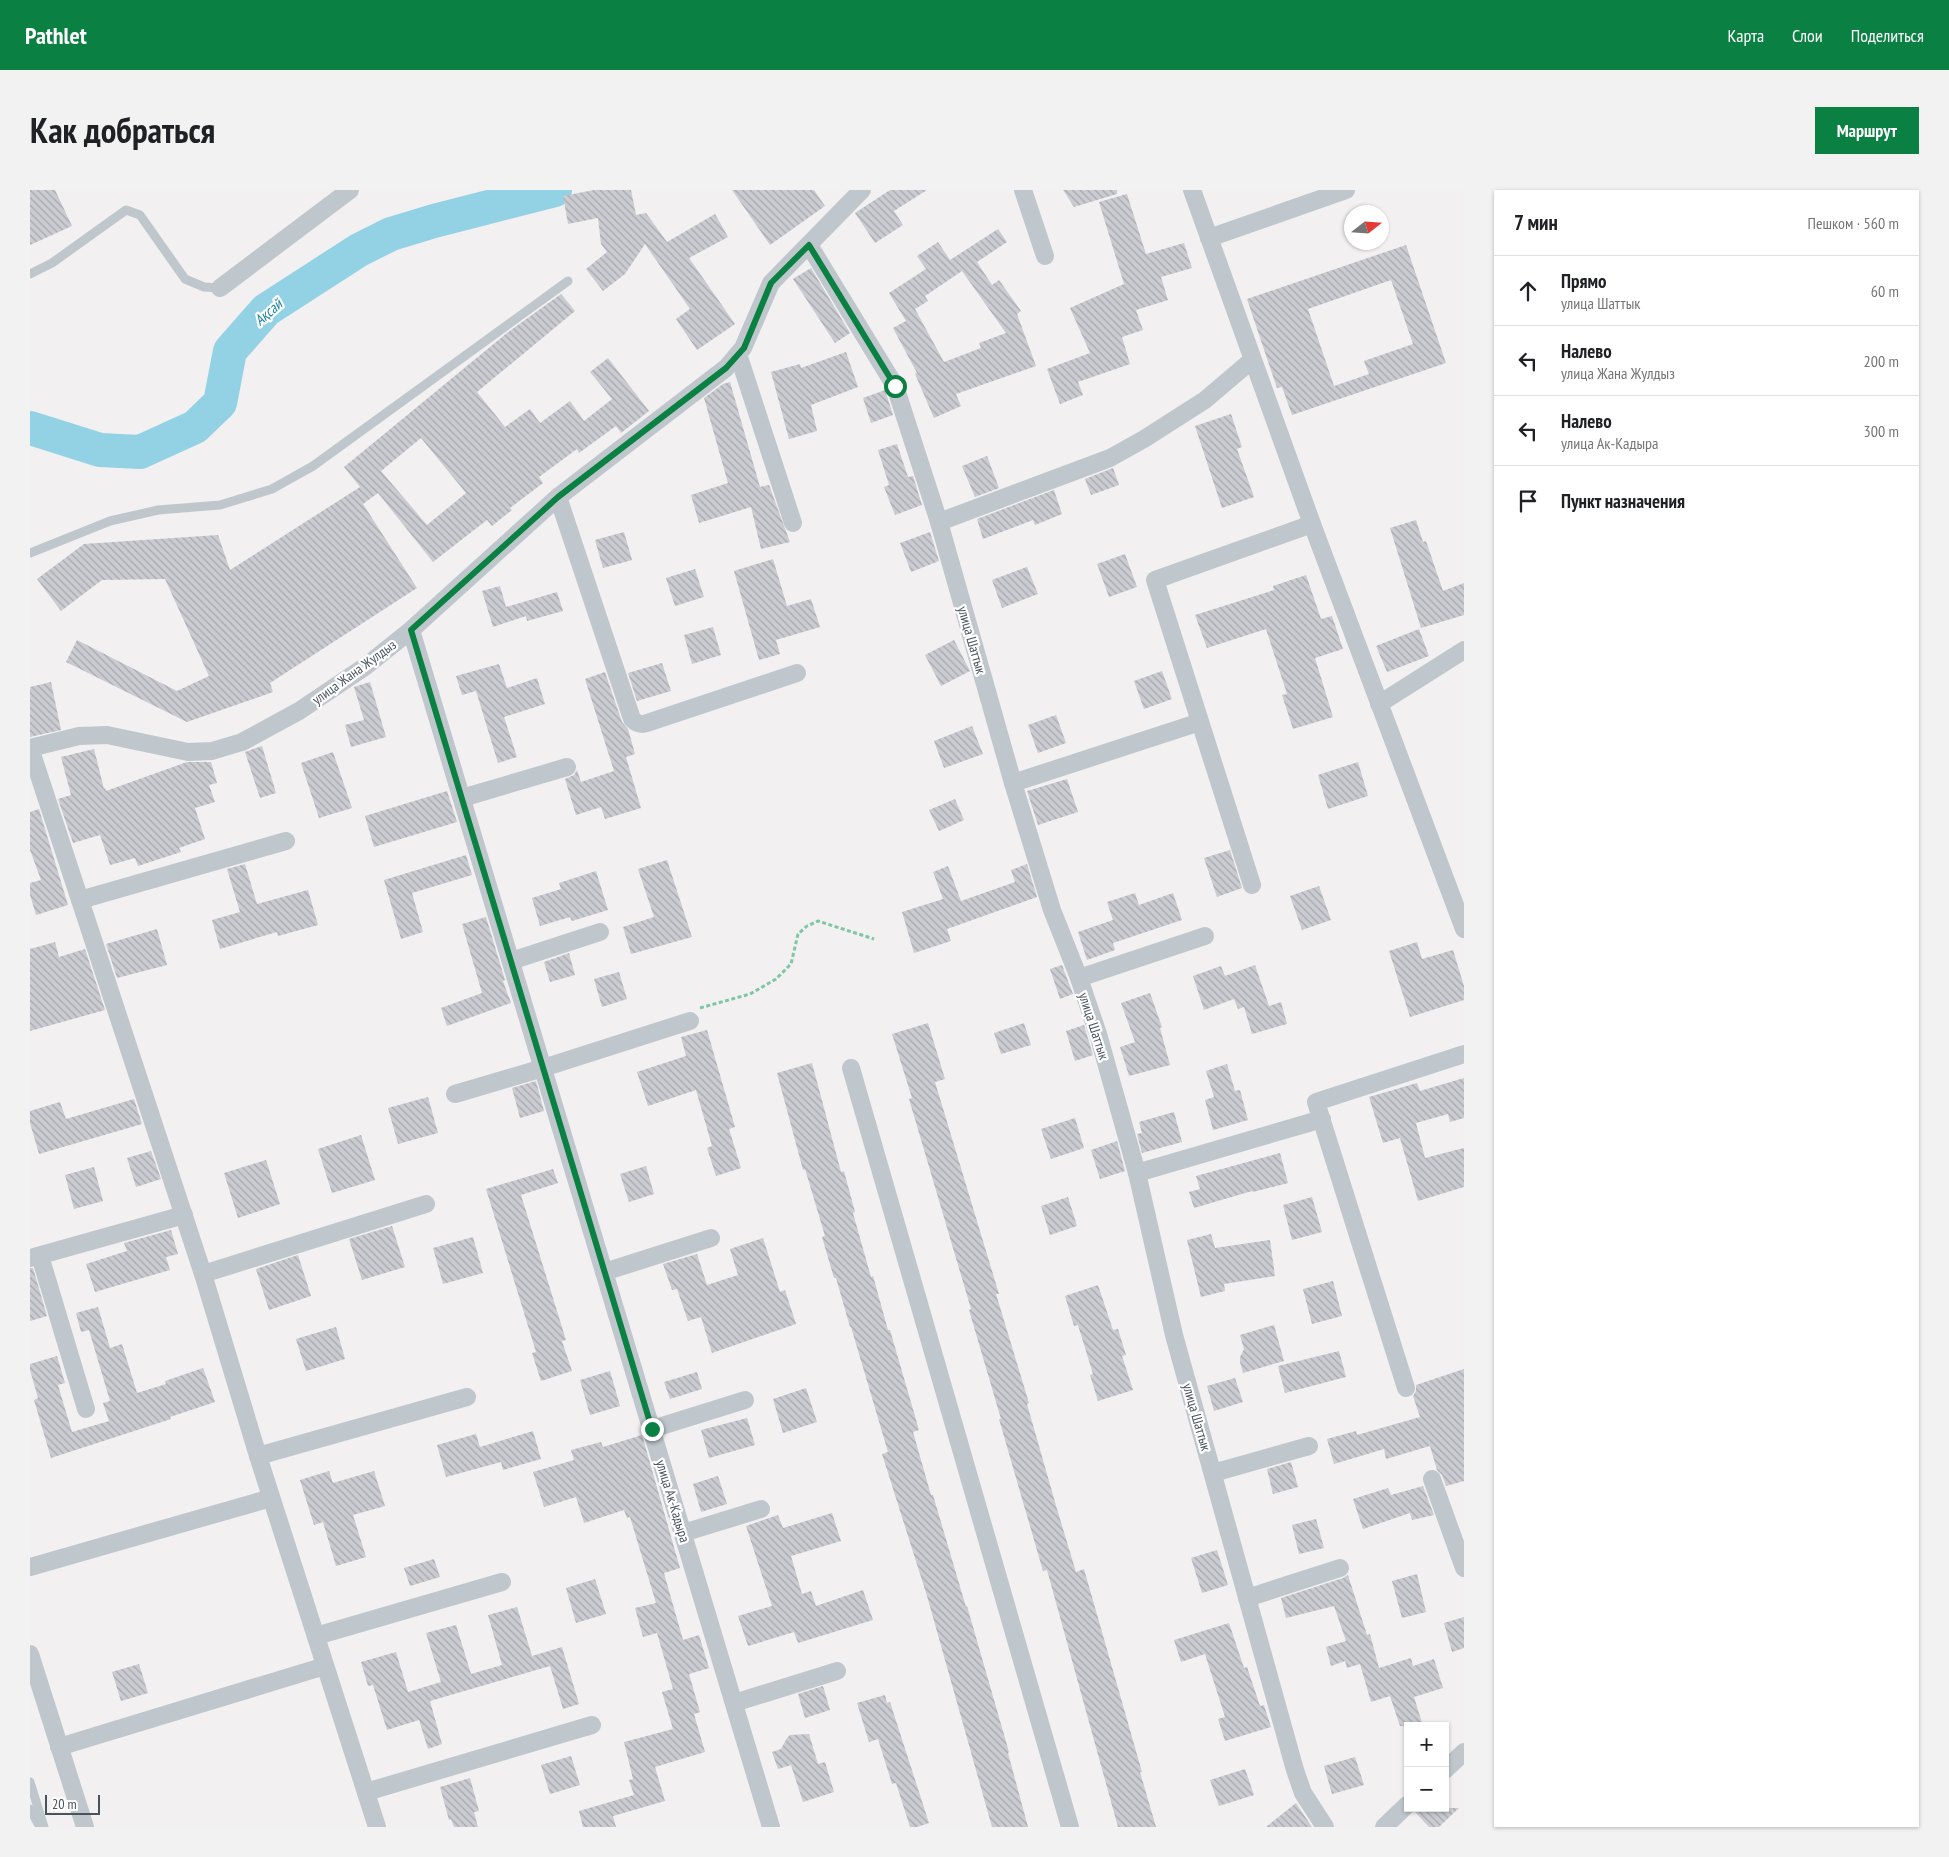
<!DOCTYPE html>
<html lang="ru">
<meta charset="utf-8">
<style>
:root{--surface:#fff;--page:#f2f2f2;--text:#202124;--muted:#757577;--line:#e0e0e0;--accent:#0b8043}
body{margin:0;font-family:"PT Sans Narrow",sans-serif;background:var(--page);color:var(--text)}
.controls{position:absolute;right:15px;bottom:15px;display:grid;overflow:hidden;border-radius:0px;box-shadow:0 1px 4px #0004}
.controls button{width:45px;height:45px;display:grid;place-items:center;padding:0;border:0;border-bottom:1px solid var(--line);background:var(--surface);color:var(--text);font:25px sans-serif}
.compass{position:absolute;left:1314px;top:15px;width:45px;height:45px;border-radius:50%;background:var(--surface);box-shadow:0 1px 4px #0004;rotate:73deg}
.scale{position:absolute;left:15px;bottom:12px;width:55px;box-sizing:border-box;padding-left:5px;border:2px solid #49535c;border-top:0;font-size:14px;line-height:18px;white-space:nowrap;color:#49535c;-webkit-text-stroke:4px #fff;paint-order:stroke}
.stop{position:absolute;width:15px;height:15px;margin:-11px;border:4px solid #0b8043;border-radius:50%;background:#fff}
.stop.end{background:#0b8043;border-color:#fff;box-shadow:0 1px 5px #0008}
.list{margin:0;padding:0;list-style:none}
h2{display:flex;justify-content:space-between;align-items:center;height:65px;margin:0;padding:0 20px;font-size:21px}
h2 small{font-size:16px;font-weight:400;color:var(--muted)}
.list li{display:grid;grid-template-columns:32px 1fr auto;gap:15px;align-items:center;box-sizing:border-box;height:70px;padding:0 20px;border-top:1px solid var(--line)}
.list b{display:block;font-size:19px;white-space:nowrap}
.list p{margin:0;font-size:16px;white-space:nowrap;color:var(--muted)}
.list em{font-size:16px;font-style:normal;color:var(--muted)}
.icon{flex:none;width:28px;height:28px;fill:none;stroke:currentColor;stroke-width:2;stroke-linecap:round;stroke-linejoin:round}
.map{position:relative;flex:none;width:1434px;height:1637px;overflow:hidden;border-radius:0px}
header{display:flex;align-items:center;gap:30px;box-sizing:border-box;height:70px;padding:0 25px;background:var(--accent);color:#fff}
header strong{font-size:24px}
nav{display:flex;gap:28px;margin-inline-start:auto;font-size:18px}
.intro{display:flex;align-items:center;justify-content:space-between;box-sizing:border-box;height:120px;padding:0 30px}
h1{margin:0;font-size:35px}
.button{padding:12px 22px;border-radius:0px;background:var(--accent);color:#fff;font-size:18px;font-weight:700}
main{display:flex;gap:30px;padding:0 30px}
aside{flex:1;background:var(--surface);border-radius:0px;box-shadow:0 1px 4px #0004}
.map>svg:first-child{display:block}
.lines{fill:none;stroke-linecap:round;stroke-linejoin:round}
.river{stroke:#93d2e5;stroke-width:34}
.building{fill:url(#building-back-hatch);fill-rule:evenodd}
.path{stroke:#7dc7a5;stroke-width:3;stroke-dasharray:4 2.5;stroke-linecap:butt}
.service{stroke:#bfc7cd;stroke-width:9}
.minor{stroke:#bfc7cd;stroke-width:18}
.route{stroke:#0b8043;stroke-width:6}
.labels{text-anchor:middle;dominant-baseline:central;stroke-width:4.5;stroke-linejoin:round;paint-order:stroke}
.street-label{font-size:14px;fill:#49535c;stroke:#fff}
.water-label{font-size:15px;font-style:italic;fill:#1880a0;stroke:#fff}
</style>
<header>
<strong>Pathlet</strong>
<nav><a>Карта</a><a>Слои</a><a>Поделиться</a></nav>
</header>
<div class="intro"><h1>Как добраться</h1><a class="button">Маршрут</a></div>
<main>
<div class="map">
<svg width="1434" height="1637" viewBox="0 0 1434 1637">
<defs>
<pattern id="building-back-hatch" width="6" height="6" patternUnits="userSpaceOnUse" patternTransform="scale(1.25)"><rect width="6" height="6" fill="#caccd2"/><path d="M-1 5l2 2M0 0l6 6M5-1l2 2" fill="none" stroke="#a6a8ae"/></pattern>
</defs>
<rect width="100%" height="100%" fill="#f2f0f0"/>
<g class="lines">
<path class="river" d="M0,238L70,260L110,262L165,237L190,213L200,161L236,120L329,60L361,44L404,31L525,0"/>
</g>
<g class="building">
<path d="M0,0H25L42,36L0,55Z"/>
<path d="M564,0H601L606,25L616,23L637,52L685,24L698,47L659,68L705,134L667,160L646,129L660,119L615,54L595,84L573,101L556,79L577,62L571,54L568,28L538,34L533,6Z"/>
<path d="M702,0H784L795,16L740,55Z"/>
<path d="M860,0H897L864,21L873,35L845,53L825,23Z"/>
<path d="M1033,0H1087V4L1044,17Z"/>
<path d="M1097,4L1116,64L1154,53L1162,78L1131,87L1138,110L1106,120L1113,140L1092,147L1100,174L1048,192L1053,205L1030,214L1017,179L1060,163L1040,118L1094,94L1069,12Z"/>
<path d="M968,39L977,52L947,72L962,95L969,90L991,121L987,124L1006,176L926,204L931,216L904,228L885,184L887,183L863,138L876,131L859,103L896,79L887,66L908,52L920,70ZM932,81L976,143L949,153L951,158L914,172L885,119L898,111L895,106Z"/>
<path d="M1376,55L1416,173L1262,225L1252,197L1247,198L1217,109ZM1361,90L1383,154L1334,171L1339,184L1304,196L1278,119Z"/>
<path d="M781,78L820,143L805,153L763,89Z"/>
<path d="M531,104L545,121L447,202L475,237L500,219L510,233L540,211L554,231L582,209L560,182L578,168L619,221L591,243L586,236L549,263L547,259L509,287L513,293L480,318L482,320L462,336L457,330L403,372L348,303L333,314L387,398L240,493L243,502L157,532L36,472L47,450L147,501L179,486L135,389L72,390L31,421L7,389L54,354L188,345L200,380L330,297L314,277L477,143ZM391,248L436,303L397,335L351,281Z"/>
<path d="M816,162L828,197L781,215L787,241L759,249L741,182L770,174L771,178Z"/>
<path d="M700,192L730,297L739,295L760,352L731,359L721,317L669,333L661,305L698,293L674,208L693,194Z"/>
<path d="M855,200L863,225L841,233L833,208Z"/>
<path d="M1201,224L1212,257L1207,259L1224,307L1192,318L1165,236Z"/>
<path d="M867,254L878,287L883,286L892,315L865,325L854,297L859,295L848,260Z"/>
<path d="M957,266L969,298L945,307L932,276Z"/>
<path d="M1083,278L1089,295L1061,305L1055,289Z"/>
<path d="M1024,300L1032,324L1005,335L1003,330L953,349L947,329Z"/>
<path d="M1386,330L1393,352L1396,351L1413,401L1434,393V425L1391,438L1360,338Z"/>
<path d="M594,342L602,370L573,378L565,350Z"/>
<path d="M900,342L909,371L881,382L870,353Z"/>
<path d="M1095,364L1107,397L1079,407L1067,374Z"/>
<path d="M743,369L757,416L781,409L790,437L746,450L750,464L729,470L704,381Z"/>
<path d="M997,377L1008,404L972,418L962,390Z"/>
<path d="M665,379L674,407L645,416L636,388Z"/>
<path d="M1276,385L1291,429L1302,426L1313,459L1285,468L1303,527L1263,539L1252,505L1257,504L1236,439L1177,458L1165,425L1244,400L1243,396Z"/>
<path d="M470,396L476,417L527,402L533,421L497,431L496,426L463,437L452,401Z"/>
<path d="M683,437L691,465L662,474L654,445Z"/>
<path d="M1389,439L1399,466L1357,482L1346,456Z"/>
<path d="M924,450L940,481L911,496L895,465Z"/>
<path d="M632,473L641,501L607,511L598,483Z"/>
<path d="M469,474L477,498L507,488L515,514L474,527L487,567L468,573L446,501L432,505L426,486Z"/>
<path d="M1132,481L1142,509L1114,519L1104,491Z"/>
<path d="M575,482L592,532L598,539L605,564L596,567L611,618L575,629L571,617L546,625L535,589L544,585L547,580L551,592L584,581L555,489Z"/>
<path d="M21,492L31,540L0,547V497Z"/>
<path d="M340,492L356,547L321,557L315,535L334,530L324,497Z"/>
<path d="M1026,525L1036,553L1008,563L998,535Z"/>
<path d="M942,536L953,564L914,578L904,551Z"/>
<path d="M232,556L246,603L230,608L215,562Z"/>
<path d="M64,559L74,599L75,598L76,601L157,572H181L187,593L179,595L185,612L165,618L175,649L149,658L151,662L108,676L105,668L80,675L70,645L43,653L28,609L41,605L31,567Z"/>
<path d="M303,562L322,618L289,628L271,573Z"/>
<path d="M1328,572L1338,606L1298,619L1288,585Z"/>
<path d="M1037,589L1048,622L1008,635L997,601Z"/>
<path d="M417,601L427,632L344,657L335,626Z"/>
<path d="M925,609L934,630L909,641L899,620Z"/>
<path d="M9,619L38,715L6,725L0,705V693L11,690L0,660V622Z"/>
<path d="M1200,660L1212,698L1187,707L1174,668Z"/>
<path d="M436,665L442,685L382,703L393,742L371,749L354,690Z"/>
<path d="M637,670L662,747L601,764L593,737L624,727L608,679Z"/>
<path d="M215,674L227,714L278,700L288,735L248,746L247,742L190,759L182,730L210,722L197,679Z"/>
<path d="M997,674L1007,707L917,739L921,751L884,763L872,722L913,709L903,682L918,676L931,711L985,692L981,680Z"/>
<path d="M566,681L578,720L542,731L540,727L510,736L502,708L531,699L529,693Z"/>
<path d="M1289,696L1301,730L1272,740L1260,706Z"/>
<path d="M1105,703L1109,715L1143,703L1152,730L1083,753L1085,760L1057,770L1048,742L1083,730L1077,712Z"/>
<path d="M456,727L475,790L473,791L481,813L417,836L411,818L452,803L432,734Z"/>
<path d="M127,739L137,775L87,788L76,754Z"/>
<path d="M25,752L29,767L55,759L75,820L0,841V759Z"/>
<path d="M1387,752L1392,769L1423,760L1434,796V810L1380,827L1359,761Z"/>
<path d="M539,763L545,785L520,792L514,772Z"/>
<path d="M1032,775L1043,804L1030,809L1020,779Z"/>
<path d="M1225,775L1239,816L1251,812L1257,834L1222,844L1214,817L1208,819L1204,809L1174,820L1163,786L1191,776L1195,786Z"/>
<path d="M589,782L597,809L572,817L564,789Z"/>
<path d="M1120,803L1132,837L1130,838L1140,875L1099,886L1090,857L1105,852L1091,813Z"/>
<path d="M898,833L915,889L905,892L969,1104H966L999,1213L997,1214L1027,1319L1046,1382L1054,1379L1112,1582H1110L1126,1637H1088L1017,1380L1013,1381L984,1281L969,1229H971L939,1120L941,1119L879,909L882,908L862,844Z"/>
<path d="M994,833L1001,855L971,864L964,843Z"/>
<path d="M1054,835L1063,865L1045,871L1036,841Z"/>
<path d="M677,840L705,937L699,939L711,978L686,986L677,958L682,956L666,900L618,916L607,882L656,866L651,847Z"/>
<path d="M782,873L811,982L814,981L825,1022L823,1023L841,1087L843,1086L858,1140H860L889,1240L883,1242L901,1305H903L936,1417L937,1416L979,1562L978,1563L998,1637H962L897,1406L852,1264L858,1262L821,1137H820L806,1088H804L792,1047L795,1046L775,979L773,980L747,883Z"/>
<path d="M1197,874L1205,901L1210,900L1218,930L1183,940L1175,910L1184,907L1176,881Z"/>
<path d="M1434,888V928L1420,932L1418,924L1386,933L1395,968L1434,958V997L1388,1011L1370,948L1353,953L1339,907L1387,893L1390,901Z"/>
<path d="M506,891L514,921L490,928L482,898Z"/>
<path d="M398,907L408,943L368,954L358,918Z"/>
<path d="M104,909L112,934L9,964L0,933V921L30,912L36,929Z"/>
<path d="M1144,922L1152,952L1112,963L1107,944L1112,943L1109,932Z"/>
<path d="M1045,928L1054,958L1021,969L1011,939Z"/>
<path d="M331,945L345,990L302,1003L288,959Z"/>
<path d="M1087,951L1095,981L1070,989L1061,960Z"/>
<path d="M121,961L131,989L106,997L97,968Z"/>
<path d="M1250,963L1258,993L1223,1002L1222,1001L1164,1018L1159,1002L1170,999L1166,986Z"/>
<path d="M236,970L250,1014L208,1028L194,983Z"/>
<path d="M616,976L624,1004L599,1012L590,984Z"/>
<path d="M64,977L73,1011L44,1019L35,985Z"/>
<path d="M523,979L528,993L491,1005L536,1150L532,1151L542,1181L511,1191L502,1163L506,1162L456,999Z"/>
<path d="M1038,1007L1047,1036L1020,1045L1011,1016Z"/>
<path d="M1282,1007L1292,1042L1262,1050L1253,1015Z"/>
<path d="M362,1036L375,1077L332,1090L319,1049Z"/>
<path d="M141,1040L148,1064L136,1067L140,1080L65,1102L56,1074L97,1061L94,1053Z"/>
<path d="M1181,1044L1185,1058L1240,1050L1245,1086L1194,1094L1195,1101L1171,1107L1157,1050Z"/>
<path d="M443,1047L453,1083L413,1094L403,1058Z"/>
<path d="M733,1048L750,1102L755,1100L766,1134L682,1163L671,1127L658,1131L647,1099L642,1100L633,1074L667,1064L677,1095L708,1085L700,1059Z"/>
<path d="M268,1065L281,1106L239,1120L226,1079Z"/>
<path d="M0,1078H3L17,1126L0,1131Z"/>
<path d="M1303,1091L1312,1126L1282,1134L1273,1099Z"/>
<path d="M1068,1095L1083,1140L1088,1139L1096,1165L1092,1166L1103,1200L1068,1211L1060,1185L1063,1184L1048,1135L1044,1136L1035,1106Z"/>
<path d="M68,1117L80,1158L92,1154L107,1203L136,1194L135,1191L173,1178L185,1212L140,1227L141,1229L21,1268L4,1210L8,1208L0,1180V1174L27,1166L35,1193L28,1195L42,1242L79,1231L73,1213L80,1211L59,1140L51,1142L46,1123Z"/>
<path d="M1244,1135L1254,1171L1213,1183L1210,1172V1167L1214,1159L1210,1145Z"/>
<path d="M306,1137L315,1169L276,1181L266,1149Z"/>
<path d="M1309,1161L1316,1187L1255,1203L1248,1176Z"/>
<path d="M1434,1179V1291L1416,1296L1412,1285L1407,1280L1400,1256L1356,1269L1354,1259L1304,1274L1297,1249L1326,1241L1327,1245L1390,1227L1383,1206L1386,1201V1195Z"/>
<path d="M580,1181L590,1216L560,1225L550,1190Z"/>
<path d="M667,1182L672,1199L640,1209L634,1192Z"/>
<path d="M1205,1188L1213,1212L1184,1221L1177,1196Z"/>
<path d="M776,1198L787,1232L753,1243L743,1209Z"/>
<path d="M717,1228L725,1255L679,1268L671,1240Z"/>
<path d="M503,1241L511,1269L473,1280L471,1272L416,1287L407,1255L446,1244L450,1257Z"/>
<path d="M612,1245L650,1378L634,1383L653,1450L669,1445L679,1478L659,1484L670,1522L664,1524L675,1562L625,1577L635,1611L583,1626L586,1637H553L549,1621L604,1605L599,1590L603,1589L594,1552L643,1539L632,1502L643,1499L627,1443L613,1447L605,1418L626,1413L600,1327L597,1328L594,1320L554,1333L546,1307L514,1317L503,1282L544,1270L541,1260L571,1252L573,1257Z"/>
<path d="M1261,1272L1268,1297L1243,1304L1237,1279Z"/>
<path d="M299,1281L303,1293L344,1281L355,1316L323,1325L336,1367L306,1376L293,1332L284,1335L270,1290Z"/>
<path d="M688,1286L697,1314L671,1322L663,1294Z"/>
<path d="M1393,1296L1404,1325L1382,1330L1380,1323L1333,1339L1323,1309L1358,1298L1361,1305Z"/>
<path d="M802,1323L811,1351L761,1366L772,1404L781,1401L786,1416L833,1400L843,1430L768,1453L764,1442L718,1456L708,1426L742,1416L716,1336L748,1325L753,1338Z"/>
<path d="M1286,1329L1294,1358L1269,1364L1262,1335Z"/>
<path d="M1187,1360L1198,1395L1172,1403L1161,1368Z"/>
<path d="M404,1369L410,1387L380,1396L374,1378Z"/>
<path d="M1387,1384L1396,1422L1372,1428L1362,1391Z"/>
<path d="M1318,1385L1337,1445L1340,1444L1349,1478L1381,1468L1383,1476L1404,1469L1413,1498L1384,1507L1393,1536H1370L1360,1506L1341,1512L1330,1474L1317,1478L1315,1471L1301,1476L1296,1457L1316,1451L1304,1416L1256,1428L1251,1408L1313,1388Z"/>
<path d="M565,1389L576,1424L546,1433L536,1398Z"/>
<path d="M487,1417L502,1466L532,1457L549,1514L533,1519L520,1476L400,1511L412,1554L398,1559L389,1530L357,1540L343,1495L338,1496L331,1472L366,1462L378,1502L411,1492L396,1443L426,1435L441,1484L472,1475L458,1425Z"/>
<path d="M1434,1427V1458L1422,1462L1414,1433Z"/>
<path d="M1199,1433L1214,1478L1217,1477L1230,1516L1234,1515L1241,1537L1195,1551L1188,1529L1195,1527L1175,1464L1151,1472L1144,1450Z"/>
<path d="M109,1474L118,1503L91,1511L82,1482Z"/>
<path d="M793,1496L800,1520L775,1528L768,1504Z"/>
<path d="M855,1505L857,1513L860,1512L899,1633L887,1637H880L866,1593L862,1594L848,1549L839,1552L827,1513Z"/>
<path d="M779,1544L788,1574L795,1572L804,1602L773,1612L761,1575L748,1579L742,1562L751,1559L757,1548L760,1545Z"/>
<path d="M541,1566L550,1595L520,1604L511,1575Z"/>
<path d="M1325,1567L1334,1595L1302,1604L1294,1576Z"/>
<path d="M1215,1579L1224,1605L1189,1616L1180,1590Z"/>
<path d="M440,1588L449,1621L444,1622L448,1637H424L421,1629L419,1630L410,1597Z"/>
<path d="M1266,1613L1282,1637H1236Z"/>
<path d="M1388,1618H1429L1409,1637H1399L1385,1622Z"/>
</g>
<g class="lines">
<path class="path" d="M670,818L720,804L746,789L761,774L768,744L777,736L788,731L844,749"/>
<g class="service">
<path d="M0,84L22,73L96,20L110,25L155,89L174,97L190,98"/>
<path d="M0,363L80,331L128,320L190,315L242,299L283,276L538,91"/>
<path d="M0,1592L14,1637"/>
<path d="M0,1619L10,1637"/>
</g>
<g class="minor">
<path d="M993,0L1015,66"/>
<path d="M1162,0L1282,334L1434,739"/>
<path d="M1179,48L1316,0"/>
<path d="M779,55L865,196L909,332L983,593L1022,720L1049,788L1068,844L1107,983L1144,1145L1265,1580L1273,1603L1295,1637"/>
<path d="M190,98L320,0"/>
<path d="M708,164L763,333"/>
<path d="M528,307L602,529C607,534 611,535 617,533L767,483"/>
<path d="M909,332L1080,268L1114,249L1175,210L1222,170"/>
<path d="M381,440L741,1637"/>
<path d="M1349,514L1434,460"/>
<path d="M0,558L173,1084L228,1266L347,1637"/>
<path d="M0,558L49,546L77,545L158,562L182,561L212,552L269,521L336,476L381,440L528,307L696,178L713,158L741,93L832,0"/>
<path d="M983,593L1170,532"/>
<path d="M432,608L537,577"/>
<path d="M1222,695L1125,390L1282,334"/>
<path d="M50,710L256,651"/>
<path d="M481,771L570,742"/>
<path d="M1049,788L1175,746"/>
<path d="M821,878L1040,1637"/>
<path d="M425,904L513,878L660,831"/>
<path d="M1107,983L1292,929"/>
<path d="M10,1066L56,1219"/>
<path d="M0,1068L154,1025"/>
<path d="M574,1082L681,1048"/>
<path d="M173,1084L396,1014"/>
<path d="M1376,1198L1286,912L1434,864"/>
<path d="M622,1239L715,1210"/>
<path d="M228,1266L437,1207"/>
<path d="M1183,1283L1279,1256"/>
<path d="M1402,1289L1434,1378"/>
<path d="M653,1343L731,1319"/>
<path d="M0,1377L241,1308"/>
<path d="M1217,1408L1310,1378"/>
<path d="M286,1446L472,1392"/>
<path d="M0,1464L55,1637"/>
<path d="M704,1513L807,1481"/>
<path d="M29,1557L295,1476"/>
<path d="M1415,1580L1434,1562"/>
<path d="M336,1602L562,1535"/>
<path d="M1354,1637L1378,1614"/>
</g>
</g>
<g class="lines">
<path class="route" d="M622,1239L381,440L528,307L696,178L714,158L741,93L779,55L865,196"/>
</g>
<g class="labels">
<g class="street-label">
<text transform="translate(942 450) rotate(74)">улица Шаттык</text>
<text transform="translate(324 482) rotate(-36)">улица Жана Жулдыз</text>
<text transform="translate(1064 836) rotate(72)">улица Шаттык</text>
<text transform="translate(1167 1227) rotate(74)">улица Шаттык</text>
<text transform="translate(643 1311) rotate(73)">улица Ак-Кадыра</text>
</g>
<g class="water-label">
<text transform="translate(238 122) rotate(-41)">Ақсай</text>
</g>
</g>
</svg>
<div class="controls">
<button>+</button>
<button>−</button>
</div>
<svg class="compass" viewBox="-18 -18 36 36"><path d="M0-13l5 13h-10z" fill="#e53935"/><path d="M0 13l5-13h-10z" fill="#757577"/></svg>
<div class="scale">20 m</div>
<div class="stop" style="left:865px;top:196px"></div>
<div class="stop end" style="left:622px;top:1239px"></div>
</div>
<aside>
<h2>7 мин<small>Пешком · 560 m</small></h2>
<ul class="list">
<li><svg class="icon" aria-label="ahead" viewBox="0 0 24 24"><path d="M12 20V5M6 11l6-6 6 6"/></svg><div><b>Прямо</b><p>улица Шаттык</p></div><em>60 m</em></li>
<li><svg class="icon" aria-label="left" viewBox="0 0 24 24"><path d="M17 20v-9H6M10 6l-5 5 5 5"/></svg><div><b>Налево</b><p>улица Жана Жулдыз</p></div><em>200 m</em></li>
<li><svg class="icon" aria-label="left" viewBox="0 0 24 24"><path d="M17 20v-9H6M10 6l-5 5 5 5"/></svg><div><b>Налево</b><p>улица Ак-Кадыра</p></div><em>300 m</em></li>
<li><svg class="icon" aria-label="arrive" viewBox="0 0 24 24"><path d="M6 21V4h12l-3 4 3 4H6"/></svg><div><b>Пункт назначения</b></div></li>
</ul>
</aside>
</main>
